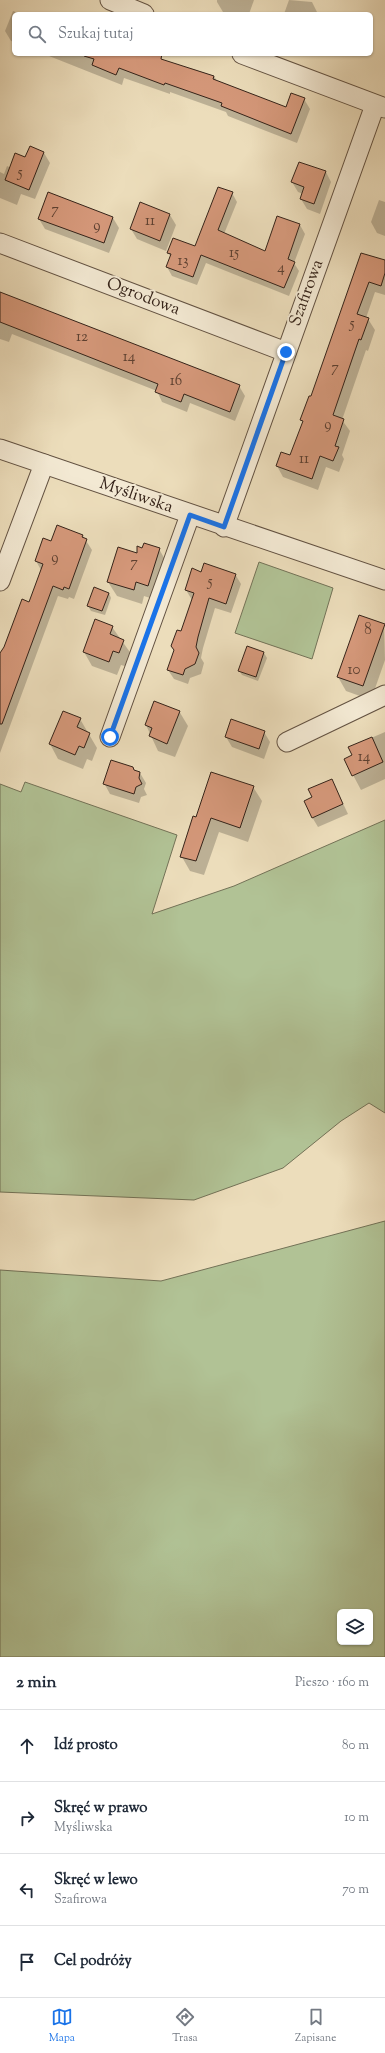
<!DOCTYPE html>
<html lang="pl">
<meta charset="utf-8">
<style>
:root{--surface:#fff;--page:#f2f2f3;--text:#1f2937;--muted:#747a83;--line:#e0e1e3;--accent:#1a73e8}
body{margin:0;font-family:"Sorts Mill Goudy",serif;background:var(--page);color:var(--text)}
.controls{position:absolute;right:12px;bottom:12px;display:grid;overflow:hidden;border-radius:6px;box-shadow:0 1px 3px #0004}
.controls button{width:36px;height:36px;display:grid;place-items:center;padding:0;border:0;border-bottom:1px solid var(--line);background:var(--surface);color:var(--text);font:20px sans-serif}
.stop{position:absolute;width:12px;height:12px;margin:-9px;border:3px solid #1a73e8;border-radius:50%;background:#fff}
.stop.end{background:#1a73e8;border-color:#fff;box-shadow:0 1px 4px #0008}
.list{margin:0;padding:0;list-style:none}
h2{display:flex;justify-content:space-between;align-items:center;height:52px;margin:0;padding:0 16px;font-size:17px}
h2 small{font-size:13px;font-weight:400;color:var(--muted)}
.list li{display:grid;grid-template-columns:26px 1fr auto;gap:12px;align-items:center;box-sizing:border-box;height:72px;padding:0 16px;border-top:1px solid var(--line)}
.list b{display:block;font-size:15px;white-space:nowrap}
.list p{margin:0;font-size:13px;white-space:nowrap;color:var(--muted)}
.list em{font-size:13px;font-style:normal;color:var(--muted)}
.icon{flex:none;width:22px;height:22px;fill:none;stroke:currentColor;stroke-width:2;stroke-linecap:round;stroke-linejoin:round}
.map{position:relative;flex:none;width:385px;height:1657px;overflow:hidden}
.search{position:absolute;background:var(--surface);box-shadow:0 1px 3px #0004;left:12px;right:12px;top:12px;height:44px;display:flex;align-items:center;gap:10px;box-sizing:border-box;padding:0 14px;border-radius:6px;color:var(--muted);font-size:15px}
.sheet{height:340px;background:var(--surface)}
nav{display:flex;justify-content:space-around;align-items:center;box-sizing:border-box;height:56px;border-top:1px solid var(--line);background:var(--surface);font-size:11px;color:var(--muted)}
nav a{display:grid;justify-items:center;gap:2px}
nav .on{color:var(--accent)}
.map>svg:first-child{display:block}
.green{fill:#b1c295;stroke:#737257;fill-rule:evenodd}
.shadow{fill:#0003}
.building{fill:#d5987a;stroke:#352319}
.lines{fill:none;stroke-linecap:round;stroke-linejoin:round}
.minor-casing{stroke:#635242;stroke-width:21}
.minor{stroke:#f3e9d3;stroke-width:19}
.route{stroke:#1a73e8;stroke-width:5}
.labels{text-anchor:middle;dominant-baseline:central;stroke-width:4;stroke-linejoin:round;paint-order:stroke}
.number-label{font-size:15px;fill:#5d4031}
.street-label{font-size:17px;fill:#352319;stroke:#f3e9d3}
</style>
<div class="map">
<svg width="385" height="1657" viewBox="0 0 385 1657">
<rect width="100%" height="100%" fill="#ecddbb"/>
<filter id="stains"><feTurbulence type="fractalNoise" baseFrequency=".005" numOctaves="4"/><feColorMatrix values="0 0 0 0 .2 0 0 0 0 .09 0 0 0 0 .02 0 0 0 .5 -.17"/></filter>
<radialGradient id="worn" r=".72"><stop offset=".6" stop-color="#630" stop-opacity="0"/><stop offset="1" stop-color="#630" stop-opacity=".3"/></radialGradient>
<g class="green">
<path d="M259,562L333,588L312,659L235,633Z"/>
<path d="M25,782L177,835L152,914L234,886L385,820V1113L369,1103L341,1121L283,1168L194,1200L0,1192V784L21,792Z"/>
<path d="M385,1221V1657H0V1270L161,1281ZM340,1612H370V1642H340Z"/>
</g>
<g class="shadow">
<path d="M217,0H254L249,14H227L223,12L217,2Z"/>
<path d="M289,0L312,2L317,12V14H284Z"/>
<path d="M13,11L21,14H14V42L11,41L5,31Z"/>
<path d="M44,54H127L189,70L190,68L214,76L217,81L286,109L304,99L310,109L297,143L228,116L226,112L170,92V94L124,78L122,85Z"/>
<path d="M44,153L50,163L35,199L21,194L17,205L0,198V172L4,174L7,166L11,168L26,158Z"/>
<path d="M299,163L326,172L331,182L320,214L307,209L301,199L303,194L298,192L292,182Z"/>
<path d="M232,193L237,202L224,234L266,252L278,217L300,225L305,234L294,263L299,271L289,296L206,263L197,285L172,276L167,267L171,257L168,253L196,248Z"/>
<path d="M379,200L385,202V236L377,233L371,222Z"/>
<path d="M141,204L170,215L176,225L166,251L137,239L131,229Z"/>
<path d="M113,218L119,228L109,253L45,229L39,219Z"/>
<path d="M362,254L385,261V295L375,292L366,318L368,319L375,330L368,351L366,350L342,420L350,431L342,455L344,459L339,472L326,467L318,490L283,477L277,466L291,456L304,423L302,420L312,398Z"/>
<path d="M0,292L239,386L245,396L235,421L190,403L187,412L162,402L157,391L12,334L9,342L0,339Z"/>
<path d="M83,536L92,550L74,599L69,597L68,599L58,596L0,753V657L29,603L41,570L36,561L52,543Z"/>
<path d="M143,549H159L167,563L156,600L144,596L142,604L117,596L108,582Z"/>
<path d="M202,573L235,574L241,584L231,613L215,608L203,648L201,658L204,663L201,674L190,678L188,684L174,679L168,670L192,600L186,590Z"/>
<path d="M109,593L111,598L105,615L91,611L88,606Z"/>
<path d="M384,625L385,660L371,700L346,691L338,677Z"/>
<path d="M112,627L132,655L128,667L121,665L117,675L92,666L84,652Z"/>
<path d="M264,653L267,658L258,681L242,675L239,670Z"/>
<path d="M179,711L188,726L175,757L158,751L146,725Z"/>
<path d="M63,712L80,719L97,748L92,761L87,759L83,769L58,759L50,744Z"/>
<path d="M264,732L270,742L264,759L232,747L226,737Z"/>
<path d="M385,732V779L361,790L353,775V756L350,747Z"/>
<path d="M134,771L140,773L146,783L144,789L147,795L141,797L139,803L110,794L104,783Z"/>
<path d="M332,780L348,814L318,827L312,817Z"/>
<path d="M253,787L262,801L248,842L219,832L204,875L190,871L182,857L197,818Z"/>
</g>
<g class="building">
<path d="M84,54H162L161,59L214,76L213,79L286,107L291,93L305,98L291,134L221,106L222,103L165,83L164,85L119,68L116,75L92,65L94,59L84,56Z"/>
<path d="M30,146L44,152L29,190L5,180L15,153L25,157Z"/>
<path d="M299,162L326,171L314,204L300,199L304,187L291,182Z"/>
<path d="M218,187L233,192L218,230L265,251L277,216L300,224L288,259L295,262L284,288L201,255L193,277L166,267L171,254L167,253L173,238L195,246Z"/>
<path d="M48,192L113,217L104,243L38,219Z"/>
<path d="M140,202L170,214L160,241L130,229Z"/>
<path d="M361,253L385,260V273L381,286L369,282L357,314L369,318L361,340L359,339L333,415L344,419L335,446L339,447L333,461L320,456L312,479L276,466L281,452L290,455L303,421L300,420L309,396H311Z"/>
<path d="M0,292L240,385L230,412L184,394L181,402L155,392L158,384L0,322Z"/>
<path d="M57,525L83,535L82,537L87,539L69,589L64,587L63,590L53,586L2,724H0V653L4,647L22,599L29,602L43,564L35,561L43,538L51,541Z"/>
<path d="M144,543L160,548L148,586L136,582L134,590L107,582L118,547L137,553V546L142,548Z"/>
<path d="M204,563L236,574L226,604L209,598L198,637L196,647L199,653L195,664L185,669L183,675L167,670L174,650L171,646L177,630L181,631L194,593L185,590L192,568L201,572Z"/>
<path d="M94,587L109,593L102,611L87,606Z"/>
<path d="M359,615L385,624L363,686L337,677Z"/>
<path d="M95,619L113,626L110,634L124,640L119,653L113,651L109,662L83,652Z"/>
<path d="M247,646L264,652L256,677L238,671Z"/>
<path d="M154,701L180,711L167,744L149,736L152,728L145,725Z"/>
<path d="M63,711L81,718L77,727L90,733L84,748L79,746L75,755L49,744Z"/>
<path d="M231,719L265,731L259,749L225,737Z"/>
<path d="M372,737L383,762L352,776L344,759L352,755L348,747Z"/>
<path d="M111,760L133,767L134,770L140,772L139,778L142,784L136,787L134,794L103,784Z"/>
<path d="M211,772L254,786L240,828L211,818L196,861L180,857L193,816L196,817Z"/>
<path d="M332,779L343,804L312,818L304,801L312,797L308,789Z"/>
</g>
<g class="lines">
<defs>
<g id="minor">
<path d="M110,0L144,14"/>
<path d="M242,54L385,108"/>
<path d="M0,243L286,352"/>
<path d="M0,449L385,580"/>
<path d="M224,527L375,105"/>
<path d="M0,581L44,464"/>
<path d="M110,737L190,515"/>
<path d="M287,742L385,695"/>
</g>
</defs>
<use href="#minor" class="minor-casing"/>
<use href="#minor" class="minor"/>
</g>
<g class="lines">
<path class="route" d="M110,737L190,515L224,527L286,352"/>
</g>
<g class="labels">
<g class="number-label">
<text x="20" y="173">5</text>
<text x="55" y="210">7</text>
<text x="150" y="221">11</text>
<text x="97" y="226">9</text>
<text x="234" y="253">15</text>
<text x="183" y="261">13</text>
<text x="281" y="268">4</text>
<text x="352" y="324">5</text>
<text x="82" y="337">12</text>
<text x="129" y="357">14</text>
<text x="335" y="368">7</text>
<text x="176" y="381">16</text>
<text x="328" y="425">9</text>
<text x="304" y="459">11</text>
<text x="55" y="558">9</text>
<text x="134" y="563">7</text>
<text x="210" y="582">5</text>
<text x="368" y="630">8</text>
<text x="354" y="670">10</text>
<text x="364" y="757">14</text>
</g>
<g class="street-label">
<text transform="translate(307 293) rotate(-70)">Szafirowa</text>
<text transform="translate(143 297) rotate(21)">Ogrodowa</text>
<text transform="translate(136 496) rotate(19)">Myśliwska</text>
</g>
</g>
<rect width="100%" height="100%" filter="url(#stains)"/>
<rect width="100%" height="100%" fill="url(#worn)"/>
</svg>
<div class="controls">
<button><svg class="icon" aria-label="layers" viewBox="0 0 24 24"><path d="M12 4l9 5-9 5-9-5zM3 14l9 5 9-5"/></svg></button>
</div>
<div class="stop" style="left:110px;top:737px"></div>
<div class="stop end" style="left:286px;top:352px"></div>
<div class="search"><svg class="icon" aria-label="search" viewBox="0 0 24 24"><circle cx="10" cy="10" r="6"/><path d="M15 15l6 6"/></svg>Szukaj tutaj</div>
</div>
<section class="sheet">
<h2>2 min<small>Pieszo · 160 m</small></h2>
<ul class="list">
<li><svg class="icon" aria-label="ahead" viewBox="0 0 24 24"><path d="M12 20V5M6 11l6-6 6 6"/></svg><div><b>Idź prosto</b></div><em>80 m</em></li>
<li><svg class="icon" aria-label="right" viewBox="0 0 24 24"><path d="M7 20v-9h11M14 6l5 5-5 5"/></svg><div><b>Skręć w prawo</b><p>Myśliwska</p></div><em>10 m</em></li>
<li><svg class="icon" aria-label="left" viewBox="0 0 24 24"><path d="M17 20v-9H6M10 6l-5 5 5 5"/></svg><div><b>Skręć w lewo</b><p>Szafirowa</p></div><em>70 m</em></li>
<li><svg class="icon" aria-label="arrive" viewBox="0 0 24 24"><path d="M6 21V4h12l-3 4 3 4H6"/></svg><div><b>Cel podróży</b></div></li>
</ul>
</section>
<nav>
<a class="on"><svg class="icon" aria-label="map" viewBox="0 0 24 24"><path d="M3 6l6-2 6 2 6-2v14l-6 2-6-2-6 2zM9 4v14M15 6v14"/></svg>Mapa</a>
<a><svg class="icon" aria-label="directions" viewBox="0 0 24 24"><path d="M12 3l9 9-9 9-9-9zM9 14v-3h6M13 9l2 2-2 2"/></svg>Trasa</a>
<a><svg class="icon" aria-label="saved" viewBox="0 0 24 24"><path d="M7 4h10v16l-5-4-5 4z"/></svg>Zapisane</a>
</nav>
